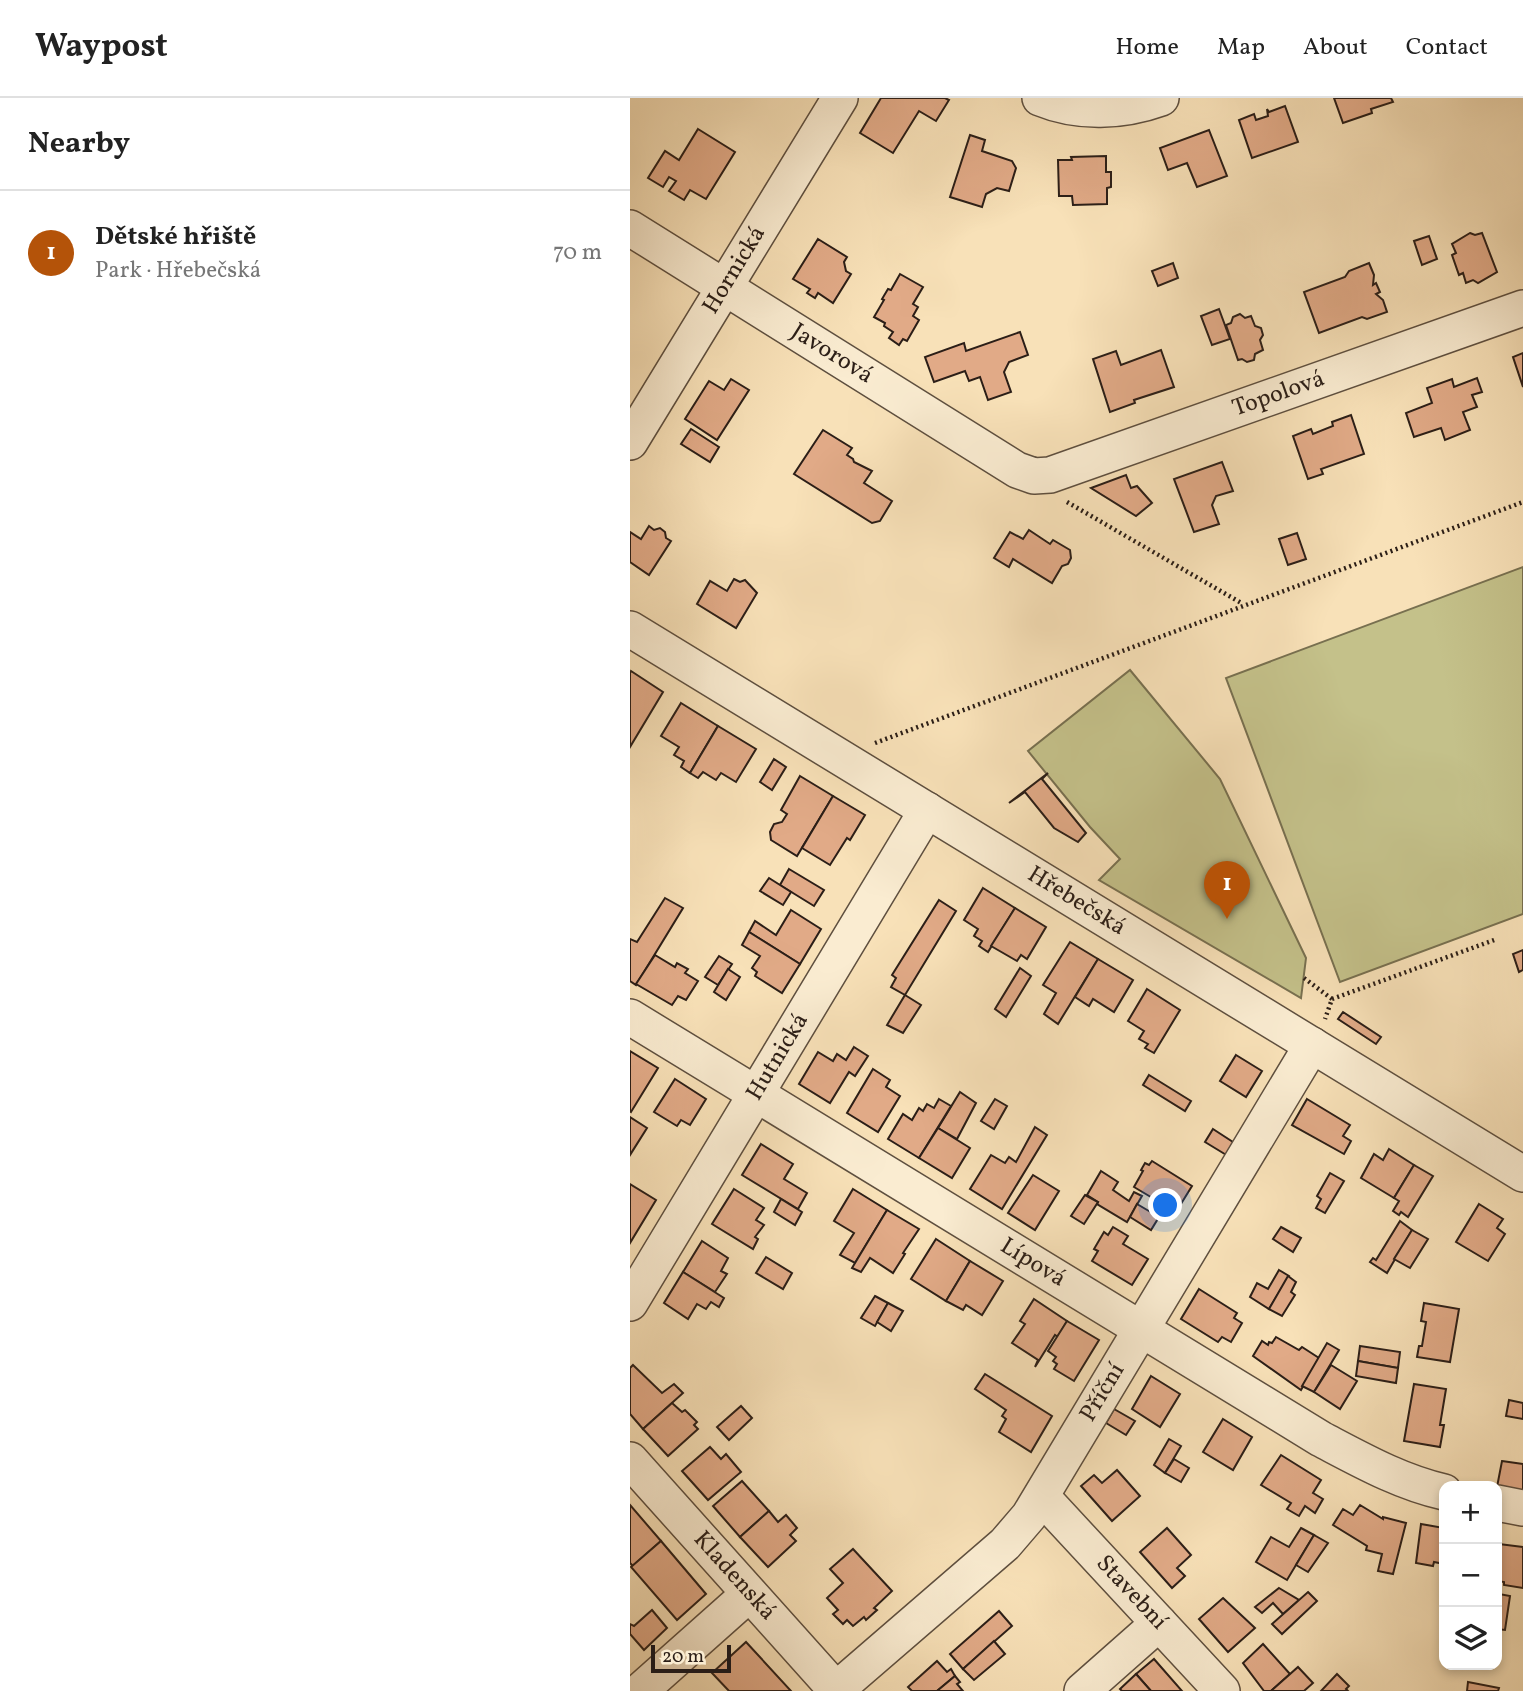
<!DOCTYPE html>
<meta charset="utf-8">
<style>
:root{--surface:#fff;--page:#f6f6f6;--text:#222;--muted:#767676;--line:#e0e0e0;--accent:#b45309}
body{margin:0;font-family:Vollkorn,serif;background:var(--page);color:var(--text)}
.controls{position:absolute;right:21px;bottom:21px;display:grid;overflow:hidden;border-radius:14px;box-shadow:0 4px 10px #0003}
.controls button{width:63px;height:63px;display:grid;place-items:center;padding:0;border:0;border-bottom:2px solid var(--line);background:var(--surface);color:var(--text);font:35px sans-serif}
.scale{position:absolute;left:21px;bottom:18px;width:80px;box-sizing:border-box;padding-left:7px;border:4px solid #2b1e17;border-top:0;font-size:19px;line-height:24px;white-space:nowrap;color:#2b1e17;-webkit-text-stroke:5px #faecd1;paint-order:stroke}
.you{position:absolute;left:536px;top:1108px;width:24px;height:24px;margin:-18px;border:5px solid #fff;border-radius:50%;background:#1a73e8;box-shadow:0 0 0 10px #1a73e833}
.badge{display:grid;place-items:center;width:46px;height:46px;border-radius:50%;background:var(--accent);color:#fff;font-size:23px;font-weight:700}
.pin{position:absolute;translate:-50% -58px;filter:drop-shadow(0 2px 4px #0008)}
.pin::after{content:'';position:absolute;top:37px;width:24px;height:21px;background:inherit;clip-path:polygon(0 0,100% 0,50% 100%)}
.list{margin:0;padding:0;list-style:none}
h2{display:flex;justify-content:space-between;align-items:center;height:91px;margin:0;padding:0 28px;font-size:30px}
h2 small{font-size:23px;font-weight:400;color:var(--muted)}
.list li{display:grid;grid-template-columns:46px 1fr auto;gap:21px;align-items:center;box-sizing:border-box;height:126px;padding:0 28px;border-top:2px solid var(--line)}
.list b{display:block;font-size:26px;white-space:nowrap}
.list p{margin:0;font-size:23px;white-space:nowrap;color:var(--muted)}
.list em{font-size:23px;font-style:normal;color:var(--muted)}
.icon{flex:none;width:38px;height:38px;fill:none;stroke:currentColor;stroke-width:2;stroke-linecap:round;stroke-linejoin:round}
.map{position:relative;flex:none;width:893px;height:1593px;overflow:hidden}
header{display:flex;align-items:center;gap:42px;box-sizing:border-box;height:98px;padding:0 35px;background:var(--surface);border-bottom:2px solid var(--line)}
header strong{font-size:33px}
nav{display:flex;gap:38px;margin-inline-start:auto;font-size:24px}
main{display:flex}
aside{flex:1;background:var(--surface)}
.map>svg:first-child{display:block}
.green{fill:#c4c18a;stroke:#787050;stroke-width:2}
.building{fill:#e1aa87;stroke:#2b1e17;stroke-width:2}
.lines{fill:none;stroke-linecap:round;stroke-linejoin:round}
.minor-casing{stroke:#5e4f3f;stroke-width:38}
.path{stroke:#2b1e17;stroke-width:4.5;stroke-dasharray:2 3.5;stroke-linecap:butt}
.minor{stroke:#faecd1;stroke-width:35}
.labels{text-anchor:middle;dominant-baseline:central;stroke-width:6;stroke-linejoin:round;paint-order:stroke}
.street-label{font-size:24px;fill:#2b1e17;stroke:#faecd1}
</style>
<header>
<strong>Waypost</strong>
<nav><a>Home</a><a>Map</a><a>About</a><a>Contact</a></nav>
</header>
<main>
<aside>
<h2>Nearby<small></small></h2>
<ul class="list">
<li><span class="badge">1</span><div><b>Dětské hřiště</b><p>Park · Hřebečská</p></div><em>70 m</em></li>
</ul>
</aside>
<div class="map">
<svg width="893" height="1593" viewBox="0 0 893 1593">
<rect width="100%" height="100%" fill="#f8e1b8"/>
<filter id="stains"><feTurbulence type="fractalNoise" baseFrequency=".00286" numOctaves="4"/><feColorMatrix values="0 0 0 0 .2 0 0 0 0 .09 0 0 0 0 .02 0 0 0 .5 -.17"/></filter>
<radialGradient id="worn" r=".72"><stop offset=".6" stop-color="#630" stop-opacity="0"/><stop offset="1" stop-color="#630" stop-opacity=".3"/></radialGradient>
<g class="green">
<path d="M893,469V816L710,884L596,580Z"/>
<path d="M500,572L590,681L676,860L671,900L469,782L490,761L460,729L398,653Z"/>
</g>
<g class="building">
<path d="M251,0H315L319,2L306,23L289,13L263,55L230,35Z"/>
<path d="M704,0H761L763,4L741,11L742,15L713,25Z"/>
<path d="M655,8L668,44L622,60L609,22L624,16L626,22L638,18L637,11L639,14Z"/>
<path d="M68,31L105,54L76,101L60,92L54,102L39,93L46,83L39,79L33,89L18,80L35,53L49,62Z"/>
<path d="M579,32L597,78L567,89L557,65L538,72L530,50Z"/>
<path d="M340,37L355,42L352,53L382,63L386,70L379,93L367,90L356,96L352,109L320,99Z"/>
<path d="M476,58V74H481V89L477,90V106L443,107L442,98H429L428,62H442L441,59Z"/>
<path d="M840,135L845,137L852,135L867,174L848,185L843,182L836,185L833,175L829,177L822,157L826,155L822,146Z"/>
<path d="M799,138L807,161L792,167L784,143Z"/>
<path d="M188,141L217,159L214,164L216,173L221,176L203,205L188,195L185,200L177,195L180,191L163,181Z"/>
<path d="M543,165L548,180L528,188L522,173Z"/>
<path d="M739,165L744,177L743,187L746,185L750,194L746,196L753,202L757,214L737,221L732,219L689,235L674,194L715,179L719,173Z"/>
<path d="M270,176L293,189L283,206L288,209L283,218L289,222L277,243L273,241L269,247L259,240L263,234L254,228L255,225L244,219L254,202L252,201L258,191L261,192Z"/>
<path d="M589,211L600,241L582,247L571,218Z"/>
<path d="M610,216L615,220L621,218L625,228L631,230L633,237L630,242L633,252L625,256L624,262L617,264L612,261L608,262L596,227L601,225L603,219Z"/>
<path d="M390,234L398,257L379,264L374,274L381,294L358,302L350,279L339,283L335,273L304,284L295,259L334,245L336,253Z"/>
<path d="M531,252L544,289L504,302L505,305L480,314L463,261L486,253L491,267Z"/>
<path d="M893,255V289L883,259Z"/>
<path d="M847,280L852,294L842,297L847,309L833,314L840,332L815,342L811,330L784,339L776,315L802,305L797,290L822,281L824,289Z"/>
<path d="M101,281L119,292L87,342L55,321L79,283L94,292Z"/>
<path d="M721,317L734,356L691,371L693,376L678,381L663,338L681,331L683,336L703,328L702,324Z"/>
<path d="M61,331L89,349L80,364L51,346Z"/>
<path d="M193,332L222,350L217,357L223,361L224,364L242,373L234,385L262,403L250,423L242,425L164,376Z"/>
<path d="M592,364L603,393L586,398L582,407L589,426L564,434L544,381Z"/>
<path d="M496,377L501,390L507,388L522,405L506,418L461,390Z"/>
<path d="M19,428L24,432L30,430L35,434L36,440L41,443L19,477L0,464V434L11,441Z"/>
<path d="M399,432L420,446L423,442L440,452L441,460L438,466L432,468L422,485L383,461L379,469L364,460L380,434L393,441Z"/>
<path d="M667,435L676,461L658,467L649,441Z"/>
<path d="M104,481L110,484L115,482L127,495L106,530L67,506L80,483L97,493Z"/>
<path d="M1,573L33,594L0,649V575Z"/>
<path d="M51,605L88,628L60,675L51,669L54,663L44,657L49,649L31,638Z"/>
<path d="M88,628L126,651L106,684L91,675L86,682L73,674L68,680L60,675Z"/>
<path d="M144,661L156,669L142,692L130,684Z"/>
<path d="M418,675L412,681L456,735L448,744L424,730L395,694L379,705Z"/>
<path d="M170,678L203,698L167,758L141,742L140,734L144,726L152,724L157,716L151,712Z"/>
<path d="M203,698L235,717L220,742L217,740L200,767L172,750Z"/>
<path d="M159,771L194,792L184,808L150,787Z"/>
<path d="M139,780L161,794L153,807L130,793Z"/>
<path d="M353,790L385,810L358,854L349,848L352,843L344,838L348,831L334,822Z"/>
<path d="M35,800L53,810L6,887L0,883V841L7,844Z"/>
<path d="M309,802L326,813L275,897L261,889L266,880L262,877Z"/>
<path d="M385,810L416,829L397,861L391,857L387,863L361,848Z"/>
<path d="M161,812L191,831L170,866L119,834L125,823L146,837Z"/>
<path d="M119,834L170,866L152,895L125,878L127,874L122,870L130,858L112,847Z"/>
<path d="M440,844L468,861L428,926L414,916L426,895L413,887Z"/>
<path d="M893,852V872L889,874L883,856Z"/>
<path d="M25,857L45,869L47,865L58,871L55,875L68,883L56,902L48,898L42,907L6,886Z"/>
<path d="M89,858L102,866L88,887L75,879Z"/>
<path d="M468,861L503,882L484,914L463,901L459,908L445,899Z"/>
<path d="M390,870L401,878L376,919L365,911Z"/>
<path d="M98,871L110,879L96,902L84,894Z"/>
<path d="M517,891L550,912L524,955L515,950L518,946L509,941L514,933L498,923Z"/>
<path d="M275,897L291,907L273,935L257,927Z"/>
<path d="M713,914L751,939L746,946L708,921Z"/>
<path d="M224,949L238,958L225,978L219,974L200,1005L169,986L188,954L203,963L207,956L216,962Z"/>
<path d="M0,953L28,970L1,1014L0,1013Z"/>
<path d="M606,957L632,973L616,999L590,983Z"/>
<path d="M243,971L260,982L256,989L270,998L248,1034L217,1015Z"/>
<path d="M519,977L561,1003L555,1013L513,987Z"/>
<path d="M45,981L76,1001L60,1027L51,1022L47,1028L24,1014Z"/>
<path d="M330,994L346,1005L327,1041L308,1030Z"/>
<path d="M309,1001L321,1008L289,1060L258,1041L273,1016L282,1022L289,1010L293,1013L297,1006L304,1010Z"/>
<path d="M365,1001L377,1008L364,1031L351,1023Z"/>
<path d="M677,1001L720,1027L713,1038L721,1043L714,1056L662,1027Z"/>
<path d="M0,1019L17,1030L0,1057Z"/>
<path d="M405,1029L417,1037L372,1111L340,1091L361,1057L375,1065L379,1059L386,1064Z"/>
<path d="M308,1030L340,1050L322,1080L289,1060Z"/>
<path d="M583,1031L606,1046L598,1058L575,1044Z"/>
<path d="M131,1046L163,1066L154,1081L177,1095L168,1111L112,1077Z"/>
<path d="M759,1051L784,1067L764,1100L731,1080L744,1056L753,1062Z"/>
<path d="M522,1063L562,1088L546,1114L504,1089L513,1073L511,1072L515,1065L519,1067Z"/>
<path d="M784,1067L803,1078L778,1119L771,1114L769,1117L763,1113L769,1103L764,1100Z"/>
<path d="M471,1073L488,1084L483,1092L499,1103L504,1094L512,1098L497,1124L467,1106L468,1104L457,1097Z"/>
<path d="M700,1075L714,1083L695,1115L686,1110L691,1101L687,1098Z"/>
<path d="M403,1077L429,1093L405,1132L378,1115Z"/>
<path d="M0,1086L26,1102L0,1145Z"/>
<path d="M104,1091L134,1110L126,1122L134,1127L125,1139L128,1141L123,1151L82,1126Z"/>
<path d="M223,1091L257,1112L225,1165L210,1157L224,1135L204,1123Z"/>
<path d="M455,1097L468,1104L454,1126L441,1118Z"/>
<path d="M151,1101L172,1114L165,1127L144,1114Z"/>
<path d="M507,1106L529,1119L521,1132L500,1119Z"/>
<path d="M849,1106L873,1121L867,1130L875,1136L858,1163L826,1144Z"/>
<path d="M257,1112L289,1131L273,1155L275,1156L263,1175L240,1160L231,1174L222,1170Z"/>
<path d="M770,1123L782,1132L757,1175L740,1164L743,1160L746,1162Z"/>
<path d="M483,1129L498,1138L493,1146L518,1161L502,1187L462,1163L468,1153L464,1151L474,1134L478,1137Z"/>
<path d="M651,1129L671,1140L663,1154L643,1141Z"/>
<path d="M782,1132L798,1141L780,1170L764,1161Z"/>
<path d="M306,1141L340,1163L316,1203L281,1181Z"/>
<path d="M72,1143L98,1160L91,1173L97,1176L85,1194L53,1174Z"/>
<path d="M136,1159L162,1175L153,1191L126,1175Z"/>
<path d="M340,1163L373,1183L352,1217L336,1207L333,1212L316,1203Z"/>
<path d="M649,1172L659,1178L639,1211L620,1199L627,1185L638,1191Z"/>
<path d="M53,1174L94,1200L89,1209L81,1204L76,1211L67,1206L58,1221L34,1205Z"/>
<path d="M658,1178L666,1184L661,1194L665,1197L652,1218L639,1211Z"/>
<path d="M569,1191L607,1215L604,1220L612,1225L601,1244L592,1239L588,1244L551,1221Z"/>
<path d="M245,1198L258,1205L245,1228L231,1220Z"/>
<path d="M404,1201L437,1223L428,1239L425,1237L405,1269L408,1262L382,1245L395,1226L390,1223Z"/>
<path d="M258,1205L273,1213L261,1233L247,1224Z"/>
<path d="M794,1205L829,1211L820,1264L787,1259L789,1248H792L796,1224L791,1223Z"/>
<path d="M437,1223L469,1242L444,1283L424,1271L427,1266L423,1263L426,1259L418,1253Z"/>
<path d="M646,1239L669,1252L672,1249L689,1260L671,1292L623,1258L632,1243L638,1247L639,1244L642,1245Z"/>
<path d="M697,1245L709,1252L684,1294L672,1288Z"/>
<path d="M730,1248L770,1254L768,1270L728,1263Z"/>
<path d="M728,1263L768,1270L766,1285L726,1278Z"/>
<path d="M3,1267L32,1295L44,1286L53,1295L13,1331L0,1316V1270Z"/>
<path d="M701,1267L727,1283L710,1311L684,1294Z"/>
<path d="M355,1276L422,1318L401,1354L369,1334L376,1321L372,1318L376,1312L345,1291Z"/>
<path d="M521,1278L550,1296L530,1329L502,1311Z"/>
<path d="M784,1286L816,1291L810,1327H814L810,1349L774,1343Z"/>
<path d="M879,1302L893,1305V1321L876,1318Z"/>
<path d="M42,1305L52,1314L55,1312L67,1324L64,1327L68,1331L38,1358L13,1331Z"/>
<path d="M111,1308L122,1320L99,1342L87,1329Z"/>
<path d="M484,1311L505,1323L496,1337L476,1325Z"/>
<path d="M593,1321L622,1339L603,1372L573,1354Z"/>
<path d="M539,1341L551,1348L535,1375L524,1367Z"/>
<path d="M80,1349L91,1361L96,1356L111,1374L78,1402L52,1373Z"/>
<path d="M651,1357L691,1382L683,1395L693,1401L685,1415L675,1408L669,1418L657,1411L661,1405L631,1387Z"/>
<path d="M544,1361L559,1370L551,1384L535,1375Z"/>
<path d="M872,1363L893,1366V1393L867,1389Z"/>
<path d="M487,1372L510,1398L482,1423L451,1388L464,1377L472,1385Z"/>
<path d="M112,1383L139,1413L110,1439L83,1408Z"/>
<path d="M0,1407L31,1443L3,1468L0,1465Z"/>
<path d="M730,1407L753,1421V1419L776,1425L763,1476L748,1473L752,1456L736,1452L737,1448L703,1427L713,1411L723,1417Z"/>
<path d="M139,1413L148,1424L156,1417L167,1430L160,1437L166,1443L138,1469L110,1439Z"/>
<path d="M791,1426L814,1430V1466L804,1464L803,1468L786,1465Z"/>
<path d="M537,1430L561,1457L547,1470L555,1478L542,1490L510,1454Z"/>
<path d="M671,1430L684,1437L657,1482L626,1464L641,1439L659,1449Z"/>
<path d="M684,1437L698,1445L678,1474L666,1467Z"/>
<path d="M31,1443L76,1496L47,1522L1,1469Z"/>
<path d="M869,1446L893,1449V1490L874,1487V1484L867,1483Z"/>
<path d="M223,1451L262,1493L244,1510L247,1512L236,1522L234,1519L223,1528L217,1522L213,1526L203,1516L208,1512L197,1500L213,1485L200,1471Z"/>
<path d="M649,1490L669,1502L653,1516L643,1505L632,1515L625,1509Z"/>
<path d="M867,1490L870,1491L869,1496L880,1498L875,1532L867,1531Z"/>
<path d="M678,1494L687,1503L652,1536L642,1526Z"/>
<path d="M593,1500L625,1530L598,1554L569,1521Z"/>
<path d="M22,1512L37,1530L14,1552L0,1536V1526L4,1528Z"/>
<path d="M369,1513L382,1528L333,1571L320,1556Z"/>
<path d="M364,1543L375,1556L344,1582L333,1571Z"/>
<path d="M116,1544L161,1593H99L82,1575Z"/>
<path d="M633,1546L660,1576L641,1593H634L613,1565Z"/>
<path d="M524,1561L552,1593H521L506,1576Z"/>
<path d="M307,1563L317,1574L321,1571L325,1578L307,1593H282L278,1589Z"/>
<path d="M668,1569L683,1585L674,1593H641Z"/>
<path d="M506,1576L521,1593H492L490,1591Z"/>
<path d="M707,1576L719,1588L716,1591L718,1593H691Z"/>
<path d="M325,1578L330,1584L327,1586L333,1593H307Z"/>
<path d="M838,1584L869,1590L868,1593H837Z"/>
</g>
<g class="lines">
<defs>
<g id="minor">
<path d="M410,0C449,16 492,14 531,0"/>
<path id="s1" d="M0,130L387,372L404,378L420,377L893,210"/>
<path id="s2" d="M0,344L210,0"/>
<path id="s3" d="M0,531L893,1076"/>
<path id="s4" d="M0,919L691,1341C731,1362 770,1384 814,1394"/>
<path id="s5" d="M0,1205L297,712"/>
<path id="s6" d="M0,1362L207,1593"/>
<path id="s7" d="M412,1399L592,1593"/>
<path d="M867,1405L893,1410"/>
<path id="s8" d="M206,1592L375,1446L399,1418L682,947"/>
<path d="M10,1593L119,1496"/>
<path d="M452,1593L529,1525"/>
</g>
</defs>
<use href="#minor" class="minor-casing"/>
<g class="path">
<path d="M437,404L613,506"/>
<path d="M245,645L893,404"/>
<path d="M674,880L702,901L695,921"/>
<path d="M702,901L867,841"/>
</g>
<use href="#minor" class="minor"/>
</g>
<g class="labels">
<g class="street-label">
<text stroke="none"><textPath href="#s2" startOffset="201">Hornická</textPath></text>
<text stroke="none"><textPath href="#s1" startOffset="238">Javorová</textPath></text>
<text stroke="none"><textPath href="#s1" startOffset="733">Topolová</textPath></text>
<text stroke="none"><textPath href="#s3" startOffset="523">Hřebečská</textPath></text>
<text stroke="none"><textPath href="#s5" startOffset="287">Hutnická</textPath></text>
<text stroke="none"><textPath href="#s4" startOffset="472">Lípová</textPath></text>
<text stroke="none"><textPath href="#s8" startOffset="404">Příční</textPath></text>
<text stroke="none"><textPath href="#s6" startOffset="156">Kladenská</textPath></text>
<text stroke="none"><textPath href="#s7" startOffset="131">Stavební</textPath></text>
</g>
</g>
<rect width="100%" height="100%" filter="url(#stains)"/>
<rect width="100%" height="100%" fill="url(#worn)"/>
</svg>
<div class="controls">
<button>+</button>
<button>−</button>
<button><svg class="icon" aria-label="layers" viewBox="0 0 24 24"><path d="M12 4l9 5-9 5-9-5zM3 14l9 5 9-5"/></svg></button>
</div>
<div class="scale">20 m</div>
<div class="you"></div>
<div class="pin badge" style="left:597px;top:821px">1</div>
</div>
</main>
